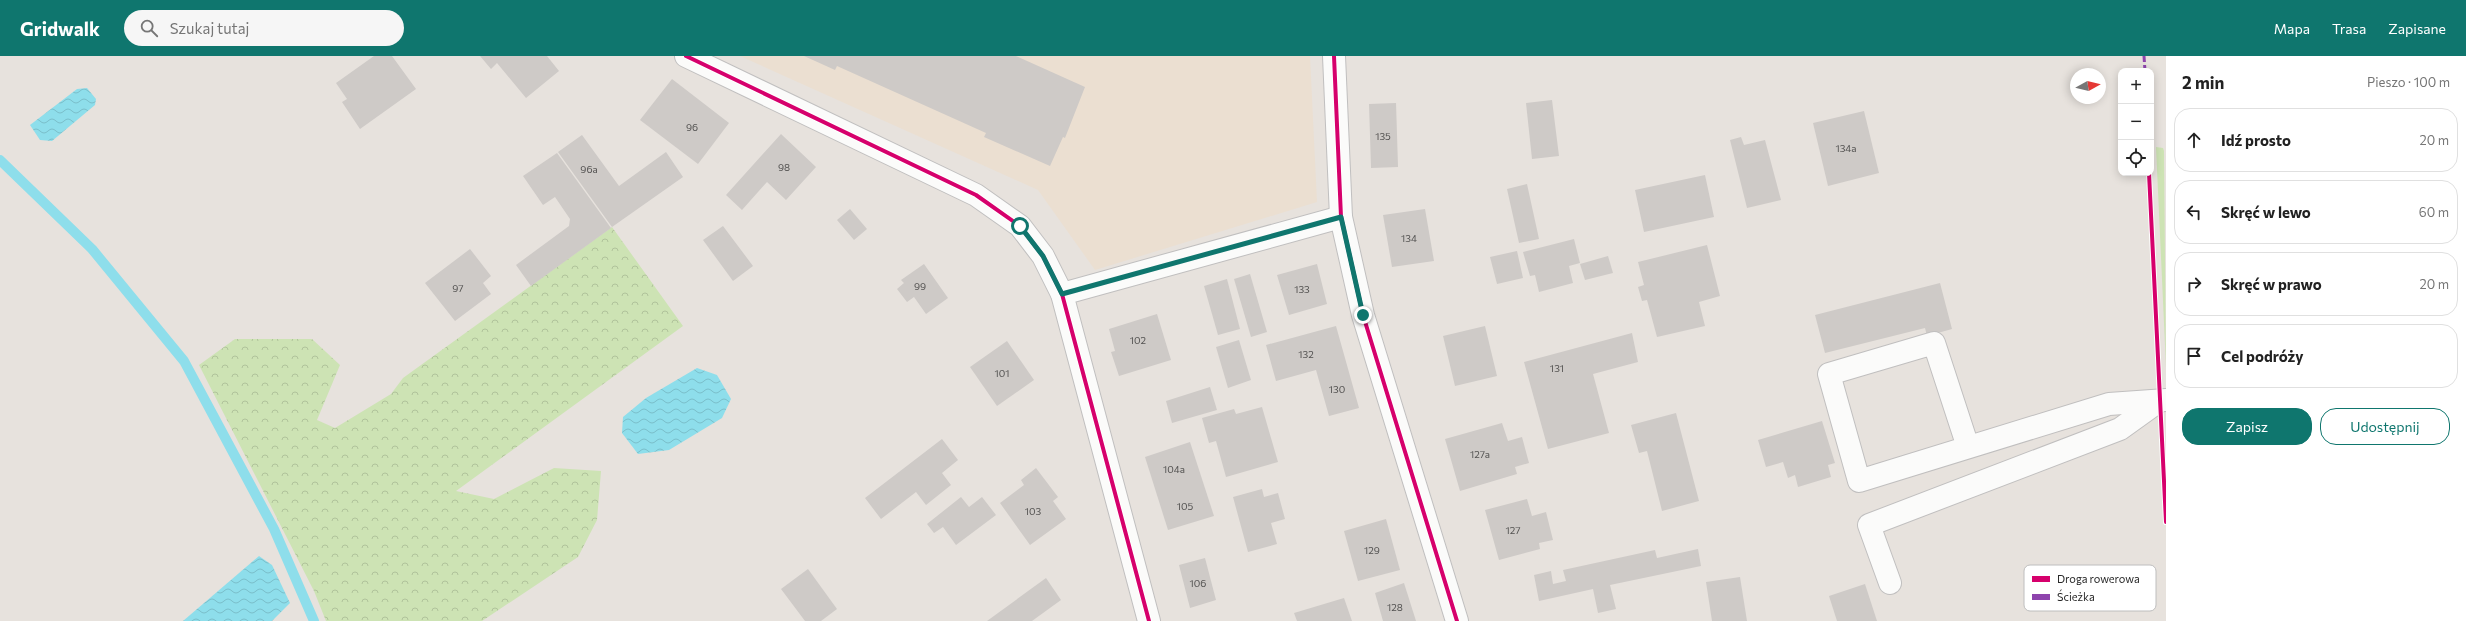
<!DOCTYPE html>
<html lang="pl">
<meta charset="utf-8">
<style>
:root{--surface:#fff;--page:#f6f6f6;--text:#222;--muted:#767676;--line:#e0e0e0;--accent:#0f766e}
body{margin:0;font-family:Commissioner,sans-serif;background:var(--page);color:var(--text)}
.controls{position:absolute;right:12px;top:12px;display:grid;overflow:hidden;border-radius:8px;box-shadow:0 2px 10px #0003}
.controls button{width:36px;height:36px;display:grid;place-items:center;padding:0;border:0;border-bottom:1px solid var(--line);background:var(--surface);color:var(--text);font:20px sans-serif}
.compass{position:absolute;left:2070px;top:12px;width:36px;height:36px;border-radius:50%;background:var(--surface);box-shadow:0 2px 10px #0003;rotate:82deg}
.stop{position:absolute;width:12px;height:12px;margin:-9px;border:3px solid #0f766e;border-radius:50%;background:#fff}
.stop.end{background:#0f766e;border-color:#fff;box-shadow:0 1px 4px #0008}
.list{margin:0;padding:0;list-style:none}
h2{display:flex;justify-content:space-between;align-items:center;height:52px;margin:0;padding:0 16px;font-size:17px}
h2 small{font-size:13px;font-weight:400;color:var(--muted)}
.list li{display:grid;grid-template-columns:26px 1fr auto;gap:12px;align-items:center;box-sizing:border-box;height:64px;margin:0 8px 8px;padding:0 8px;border:1px solid var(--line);border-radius:16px}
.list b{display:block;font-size:15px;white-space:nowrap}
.list em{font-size:13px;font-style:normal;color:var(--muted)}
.actions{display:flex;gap:8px;padding:12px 16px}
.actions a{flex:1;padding:9px 0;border:1px solid var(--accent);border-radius:16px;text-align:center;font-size:14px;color:var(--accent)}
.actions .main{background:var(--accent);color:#fff}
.icon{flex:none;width:22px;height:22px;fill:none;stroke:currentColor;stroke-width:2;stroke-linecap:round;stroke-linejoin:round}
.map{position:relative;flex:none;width:2166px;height:565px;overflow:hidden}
header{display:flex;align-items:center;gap:24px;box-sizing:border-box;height:56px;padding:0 20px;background:var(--accent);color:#fff}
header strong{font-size:19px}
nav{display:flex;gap:22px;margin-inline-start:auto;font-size:14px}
.search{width:280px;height:36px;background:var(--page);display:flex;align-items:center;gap:10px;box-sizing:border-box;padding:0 14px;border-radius:22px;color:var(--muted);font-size:15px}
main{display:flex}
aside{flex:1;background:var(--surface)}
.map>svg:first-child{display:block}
.education{fill:#ebdfd1}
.grass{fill:#cde3b4}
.forest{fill:url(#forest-crowns)}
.water{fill:url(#water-waves)}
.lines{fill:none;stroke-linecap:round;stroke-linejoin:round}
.stream{stroke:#8edeeb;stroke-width:10}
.building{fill:#cecac7}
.minor-casing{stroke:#c0bfbf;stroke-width:24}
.minor{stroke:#fbfbfa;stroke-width:22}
.quiet{stroke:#8e44ad;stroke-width:3;stroke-dasharray:6 3;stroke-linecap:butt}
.cycleway-casing{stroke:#fff;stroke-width:6}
.cycleway{stroke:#d6006c;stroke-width:4}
.route{stroke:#0f766e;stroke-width:5}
.labels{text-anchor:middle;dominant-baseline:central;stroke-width:4;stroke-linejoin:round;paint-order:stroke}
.number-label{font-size:10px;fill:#525150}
.key{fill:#fff;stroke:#bebebe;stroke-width:1}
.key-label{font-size:11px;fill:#282828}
</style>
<header>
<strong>Gridwalk</strong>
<div class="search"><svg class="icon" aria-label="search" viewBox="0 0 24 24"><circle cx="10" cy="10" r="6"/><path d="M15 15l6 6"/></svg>Szukaj tutaj</div>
<nav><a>Mapa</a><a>Trasa</a><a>Zapisane</a></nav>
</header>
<main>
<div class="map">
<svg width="2166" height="565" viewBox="0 0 2166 565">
<defs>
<pattern id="forest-crowns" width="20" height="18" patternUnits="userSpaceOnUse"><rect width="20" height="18" fill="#cde3b4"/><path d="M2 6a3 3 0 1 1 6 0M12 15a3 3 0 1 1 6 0" fill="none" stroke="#b0c39b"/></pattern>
<pattern id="water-waves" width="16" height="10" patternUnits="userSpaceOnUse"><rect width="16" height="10" fill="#8edeeb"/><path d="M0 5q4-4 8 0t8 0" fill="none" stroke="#7abeca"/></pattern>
</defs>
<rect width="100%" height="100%" fill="#e7e2dd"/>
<path class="education" d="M740,0H1310L1317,146L1095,214L1038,134Z"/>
<path class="grass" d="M2156,91L2163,92L2164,95L2166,311Z"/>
<path class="forest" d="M612,171L683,270L456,435L494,443L554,412L601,415L597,464L578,501L482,565H326L314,535L199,309L235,283H312L340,309L317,364L335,372L391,338L403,322Z"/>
<g class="water">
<path d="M87,32L96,43L95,49L52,85L40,84L30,69L77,33Z"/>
<path d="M697,312L717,319L731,343L722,362L669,394L638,398L622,377L623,361L646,342Z"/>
<path d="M259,500L272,509L290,547L272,565H183Z"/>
</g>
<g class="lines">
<path class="stream" d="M0,104L92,193L184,305L274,473L314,565"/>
</g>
<g class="building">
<path d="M374,0H392L416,33L360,73L342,46L347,43L336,27Z"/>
<path d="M480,0H547L559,15L526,42L497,7L491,13Z"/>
<path d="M804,0H1016L1085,31L1065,82L1063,81L1050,110L984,81L986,77L837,10L835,14Z"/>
<path d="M672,23L729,67L698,108L640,64Z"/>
<path d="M1552,44L1559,100L1532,103L1526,47Z"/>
<path d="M1396,47L1398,111L1371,112L1369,48Z"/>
<path d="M1864,55L1879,117L1828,130L1813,67Z"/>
<path d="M781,78L816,111L786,144L767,126L742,154L726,139Z"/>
<path d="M582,79L619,130L666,96L683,121L612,171L558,96Z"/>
<path d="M1741,81L1744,89L1765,84L1781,144L1747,152L1730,84Z"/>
<path d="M557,97L611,172L531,230L516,209L569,170L570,163L555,141L543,149L523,120Z"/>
<path d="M1705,119L1714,161L1644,176L1635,134Z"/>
<path d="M1527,128L1539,183L1519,187L1507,133Z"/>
<path d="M850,153L867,173L854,184L837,164Z"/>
<path d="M1425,153L1434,205L1392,211L1383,159Z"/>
<path d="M723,170L753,210L733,225L703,184Z"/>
<path d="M1574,183L1580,207L1569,210L1573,227L1539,236L1535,219L1530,220L1523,196Z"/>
<path d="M1707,189L1720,240L1699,246L1705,270L1657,281L1647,244L1642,245L1638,231L1644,229L1638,206Z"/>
<path d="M470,193L491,220L483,227L491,238L455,265L425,227Z"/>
<path d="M1517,195L1523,222L1497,228L1490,201Z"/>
<path d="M1608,200L1613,217L1585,224L1580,208Z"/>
<path d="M924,208L948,242L926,258L914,241L907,246L897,233L904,227L901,224Z"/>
<path d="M1317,208L1327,248L1289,259L1277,219Z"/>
<path d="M1250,218L1267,276L1251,281L1234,223Z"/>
<path d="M1227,223L1240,273L1218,279L1204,230Z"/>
<path d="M1940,227L1952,273L1927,280L1925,272L1825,297L1815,259Z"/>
<path d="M1157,258L1171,304L1119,320L1111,296L1115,295L1109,273Z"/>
<path d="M1336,270L1359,352L1329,360L1316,314L1276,325L1266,289Z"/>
<path d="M1485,270L1497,320L1455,330L1443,280Z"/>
<path d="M1632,277L1638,306L1593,318L1609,377L1548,393L1524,306Z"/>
<path d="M1239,284L1251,324L1228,332L1216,291Z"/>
<path d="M1007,285L1034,324L997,350L970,311Z"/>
<path d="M1210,331L1217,354L1172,367L1166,345Z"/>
<path d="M1262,351L1278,406L1226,421L1216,385L1209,387L1202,362L1234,353L1236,358Z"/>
<path d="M1676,357L1699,445L1662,455L1647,395L1639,397L1631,369Z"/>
<path d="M1822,365L1835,407L1828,409L1831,421L1798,431L1795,419L1788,422L1783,406L1766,411L1758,384Z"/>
<path d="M1502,367L1508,385L1522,381L1529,407L1515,411L1517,418L1460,435L1445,383Z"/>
<path d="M942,383L958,404L942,417L951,429L926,449L916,436L881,463L865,442Z"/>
<path d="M1190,386L1214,460L1168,474L1145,401Z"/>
<path d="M1036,412L1058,441L1053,445L1066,463L1030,489L1000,447L1024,429L1021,424Z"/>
<path d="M1262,433L1264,441L1278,437L1285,463L1271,467L1277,488L1248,496L1233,441Z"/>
<path d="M961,441L969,451L982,441L996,459L956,489L943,471L934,477L927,468Z"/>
<path d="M1527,443L1532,460L1546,456L1553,484L1539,487L1540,493L1499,504L1485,454Z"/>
<path d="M1386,463L1400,514L1358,525L1344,475Z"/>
<path d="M1698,493L1701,510L1610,529L1616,553L1598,557L1593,533L1539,545L1534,519L1551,515L1553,528L1566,525L1563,514L1655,494L1657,502Z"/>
<path d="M1205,502L1216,544L1190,552L1179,509Z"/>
<path d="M808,513L837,553L821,565H805L781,533Z"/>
<path d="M1740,521L1747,565H1712L1706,526Z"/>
<path d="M1046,522L1061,544L1032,565H987Z"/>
<path d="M1404,527L1416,565H1383L1375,537Z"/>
<path d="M1865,528L1877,565H1837L1829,540Z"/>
<path d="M1344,542L1352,565H1297L1294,557Z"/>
</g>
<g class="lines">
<defs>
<g id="minor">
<path d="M686,0L976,139L1020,170L1043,200L1062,238L1149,565"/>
<path d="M1334,0L1341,161L1363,259L1457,565"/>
<path d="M1062,238L1341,161"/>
<path d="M1968,391L1934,287L1829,318L1859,425L2109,348L2166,344"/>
<path d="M1890,527L1869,469L2120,373L2159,345"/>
</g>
</defs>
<use href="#minor" class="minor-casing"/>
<use href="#minor" class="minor"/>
<path class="quiet" d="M2144,0L2145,15"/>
<defs>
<g id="cycleway">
<path d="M686,0L976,139L1020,170L1043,200L1062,238L1149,565"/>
<path d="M1334,0L1341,161L1363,259L1457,565"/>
<path d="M2149,117L2166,466"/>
</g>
</defs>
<use href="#cycleway" class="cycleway-casing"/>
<use href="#cycleway" class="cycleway"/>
</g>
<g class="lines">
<path class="route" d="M1020,170L1043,200L1062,238L1341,161L1363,259"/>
</g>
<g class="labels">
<g class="number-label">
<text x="692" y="71">96</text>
<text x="1383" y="80">135</text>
<text x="1846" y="92">134a</text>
<text x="784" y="111">98</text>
<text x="589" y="113">96a</text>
<text x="1409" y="182">134</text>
<text x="920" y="230">99</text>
<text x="458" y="232">97</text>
<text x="1302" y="233">133</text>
<text x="1138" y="284">102</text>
<text x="1306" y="298">132</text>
<text x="1557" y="312">131</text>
<text x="1002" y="317">101</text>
<text x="1337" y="333">130</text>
<text x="1480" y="398">127a</text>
<text x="1174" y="413">104a</text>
<text x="1185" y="450">105</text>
<text x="1033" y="455">103</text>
<text x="1513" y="474">127</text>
<text x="1372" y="494">129</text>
<text x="1198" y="527">106</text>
<text x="1395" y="551">128</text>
</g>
</g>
<rect x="2024" y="509" width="132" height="46" rx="6" class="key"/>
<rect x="2032" y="520" width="18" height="6" fill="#d6006c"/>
<rect x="2032" y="538" width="18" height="6" fill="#8e44ad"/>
<g class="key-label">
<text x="2057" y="527">Droga rowerowa</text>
<text x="2057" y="545">Ścieżka</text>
</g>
</svg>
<div class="controls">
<button>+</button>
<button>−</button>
<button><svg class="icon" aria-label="locate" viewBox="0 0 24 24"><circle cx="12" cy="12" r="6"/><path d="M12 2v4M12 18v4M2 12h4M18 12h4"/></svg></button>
</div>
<svg class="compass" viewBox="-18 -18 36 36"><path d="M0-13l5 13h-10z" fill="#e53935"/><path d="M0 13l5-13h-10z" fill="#767676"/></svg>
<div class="stop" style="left:1020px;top:170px"></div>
<div class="stop end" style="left:1363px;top:259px"></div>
</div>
<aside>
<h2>2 min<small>Pieszo · 100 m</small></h2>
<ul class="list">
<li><svg class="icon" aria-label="ahead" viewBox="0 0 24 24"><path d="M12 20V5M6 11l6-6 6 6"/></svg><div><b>Idź prosto</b></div><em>20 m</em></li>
<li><svg class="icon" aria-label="left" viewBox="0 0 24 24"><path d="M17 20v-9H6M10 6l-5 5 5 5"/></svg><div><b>Skręć w lewo</b></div><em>60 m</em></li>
<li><svg class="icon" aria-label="right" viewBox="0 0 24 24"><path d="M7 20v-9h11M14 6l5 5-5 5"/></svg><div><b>Skręć w prawo</b></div><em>20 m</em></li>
<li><svg class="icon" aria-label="arrive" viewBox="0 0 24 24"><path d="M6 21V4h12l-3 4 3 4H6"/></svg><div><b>Cel podróży</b></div></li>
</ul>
<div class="actions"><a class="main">Zapisz</a><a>Udostępnij</a></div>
</aside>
</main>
